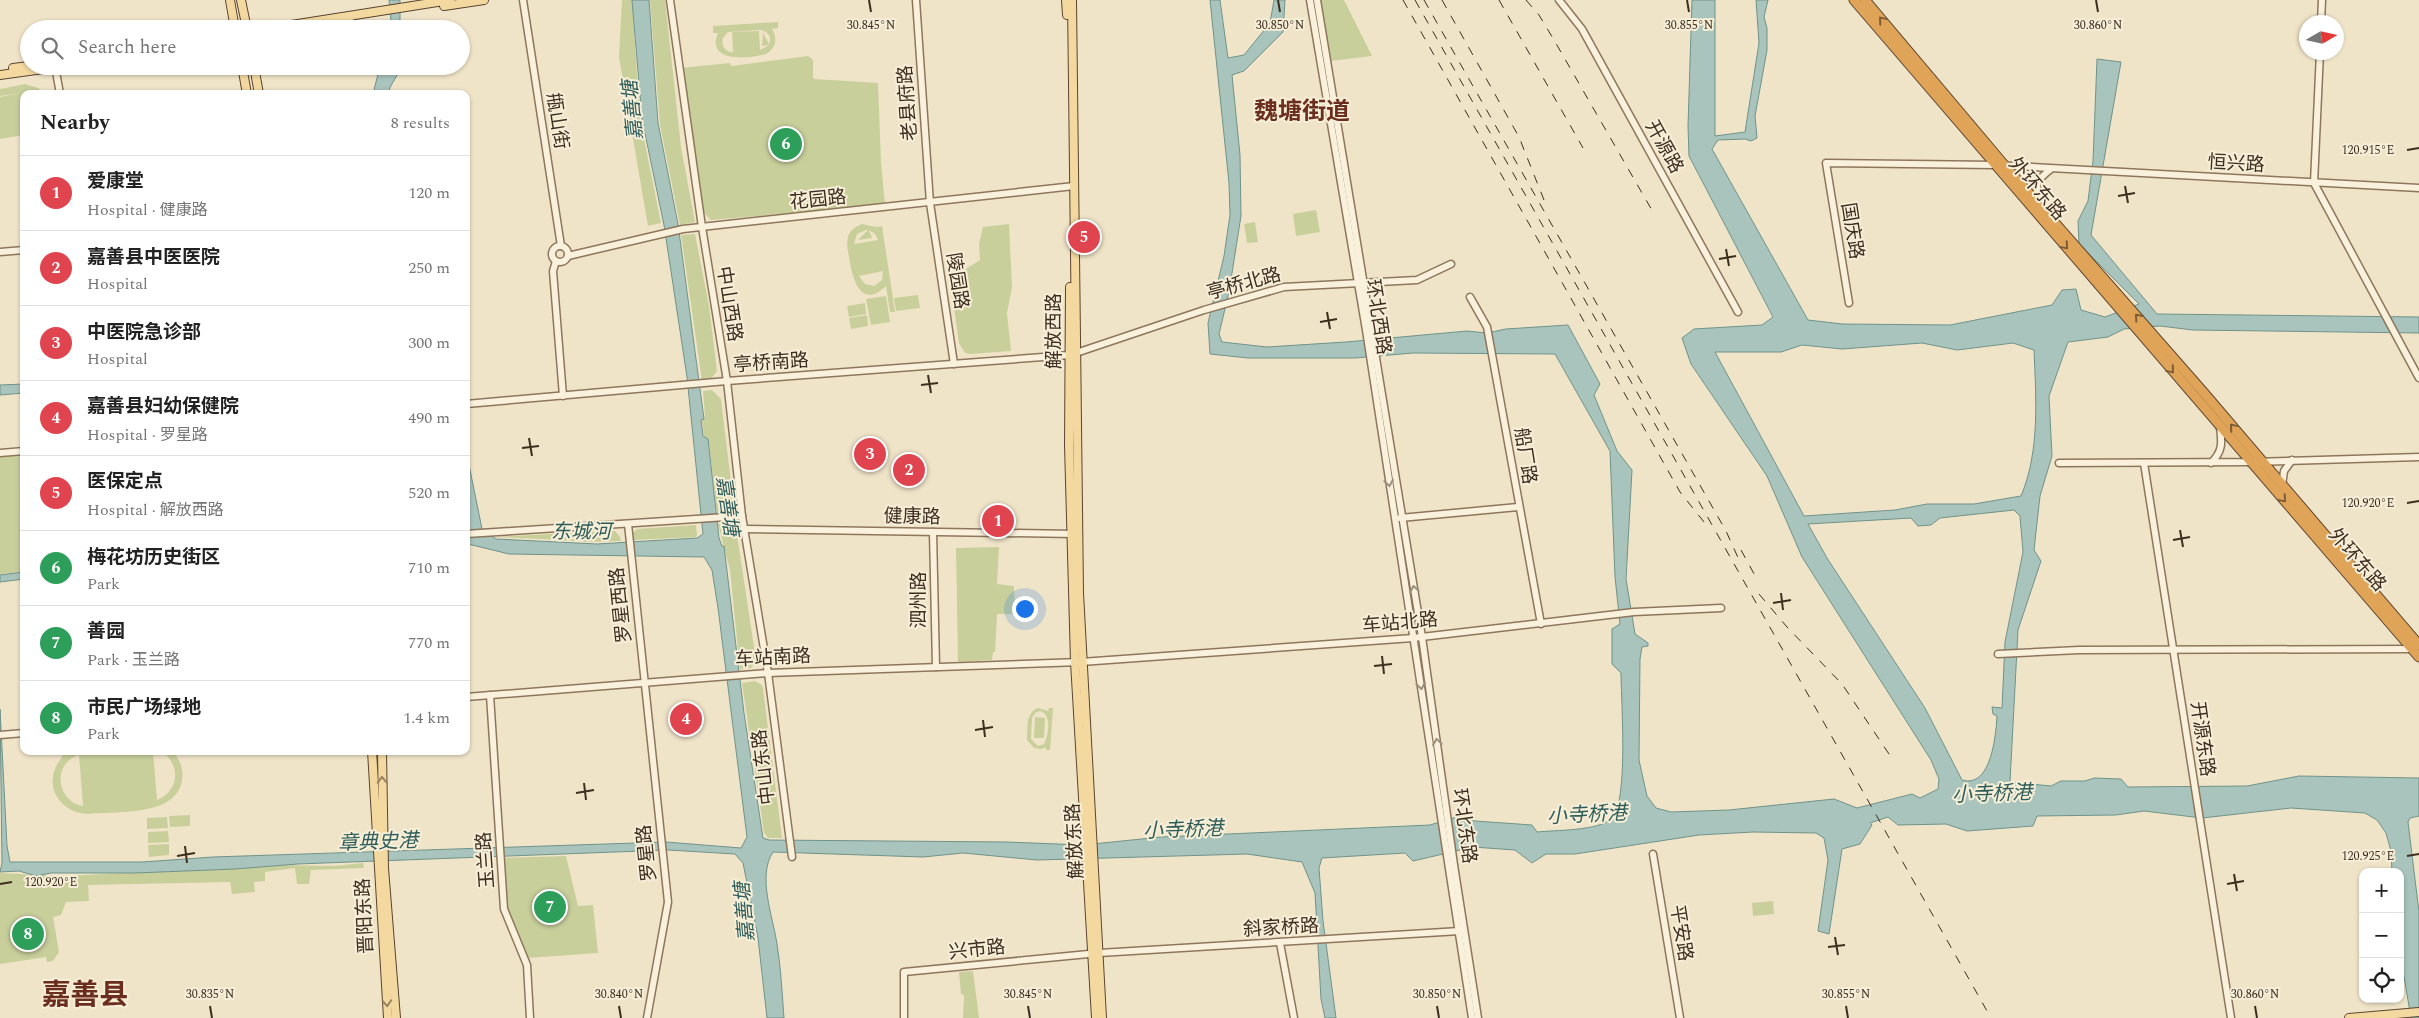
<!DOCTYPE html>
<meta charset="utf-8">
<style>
:root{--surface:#fff;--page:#f6f6f6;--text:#222;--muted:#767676;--line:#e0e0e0;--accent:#0b8043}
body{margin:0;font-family:Spectral,"Noto Sans SC",serif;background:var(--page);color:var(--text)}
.controls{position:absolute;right:15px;bottom:15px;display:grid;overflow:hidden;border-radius:10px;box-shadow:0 1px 4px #0004}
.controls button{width:45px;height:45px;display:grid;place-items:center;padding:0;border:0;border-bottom:1px solid var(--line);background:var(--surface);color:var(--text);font:25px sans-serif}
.compass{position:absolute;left:2299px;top:15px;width:45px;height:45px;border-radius:50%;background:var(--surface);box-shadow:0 1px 4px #0004;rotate:81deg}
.you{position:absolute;left:1024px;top:608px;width:18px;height:18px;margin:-12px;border:4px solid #fff;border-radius:50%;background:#1a73e8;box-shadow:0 0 0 8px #1a73e833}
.badge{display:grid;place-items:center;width:32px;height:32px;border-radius:50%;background:var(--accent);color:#fff;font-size:16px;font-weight:700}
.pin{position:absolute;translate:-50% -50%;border:2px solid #fff;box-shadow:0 1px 5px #0006}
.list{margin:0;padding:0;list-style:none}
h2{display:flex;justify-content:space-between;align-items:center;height:65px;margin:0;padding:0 20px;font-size:21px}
h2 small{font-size:16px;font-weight:400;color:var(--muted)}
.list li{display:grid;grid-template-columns:32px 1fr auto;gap:15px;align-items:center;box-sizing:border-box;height:75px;padding:0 20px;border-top:1px solid var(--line)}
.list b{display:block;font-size:19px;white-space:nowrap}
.list p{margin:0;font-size:16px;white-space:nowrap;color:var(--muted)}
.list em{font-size:16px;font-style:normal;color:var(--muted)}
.icon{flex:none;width:28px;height:28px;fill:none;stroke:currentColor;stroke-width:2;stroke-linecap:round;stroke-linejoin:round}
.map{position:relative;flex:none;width:2419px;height:1018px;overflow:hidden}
.search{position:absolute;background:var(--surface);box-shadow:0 1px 4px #0004;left:20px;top:20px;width:450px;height:55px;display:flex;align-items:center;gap:12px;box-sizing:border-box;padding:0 18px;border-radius:28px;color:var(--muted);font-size:19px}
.panel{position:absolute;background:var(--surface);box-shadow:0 1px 4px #0004;left:20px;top:90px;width:450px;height:665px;border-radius:10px}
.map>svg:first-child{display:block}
.green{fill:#c9cf9b;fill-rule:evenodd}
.water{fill:#a9c4bc;stroke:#6f938a;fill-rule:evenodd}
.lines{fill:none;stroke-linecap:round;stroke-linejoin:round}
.minor-casing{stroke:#8d765c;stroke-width:9}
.major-casing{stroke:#5b4430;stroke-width:10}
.highway-casing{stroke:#5b4430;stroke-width:11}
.minor{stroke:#faf1dc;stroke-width:6}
.major{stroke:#f3d9a0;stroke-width:8}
.highway{stroke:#e0a458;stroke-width:9}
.rail{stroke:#3d2e20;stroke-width:1;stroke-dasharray:9 9;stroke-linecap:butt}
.oneway{stroke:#7e5d36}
.oneway2{stroke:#9c907e}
.oneway3{stroke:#988460}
.ticks{fill:none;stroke:#3d2e20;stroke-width:2}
.labels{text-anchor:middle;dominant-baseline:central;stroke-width:4;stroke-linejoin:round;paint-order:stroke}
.street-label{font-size:19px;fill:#3d2e20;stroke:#f7eed8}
.water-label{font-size:20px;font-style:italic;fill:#2f5d5a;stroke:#f7eed8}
.district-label{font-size:24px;font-weight:bold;fill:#6b2e1e;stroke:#f7eed8}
.town-label{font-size:29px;font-weight:bold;fill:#6b2e1e;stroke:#f7eed8}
.ticks-label{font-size:12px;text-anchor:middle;fill:#3d2e20;stroke:#f7eed8;stroke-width:4;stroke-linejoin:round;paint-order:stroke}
</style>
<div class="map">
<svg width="2419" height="1018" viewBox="0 0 2419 1018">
<rect width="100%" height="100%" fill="#f0e4c8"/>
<g class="green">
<path d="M622,0H632L640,119L661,223L648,226L619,57Z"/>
<path d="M650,0H665L681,147L695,222L680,225L660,125Z"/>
<path d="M1320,0H1344L1372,56L1330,61Z"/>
<path d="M778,22V28L772,29C778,39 776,48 766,54C750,59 705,63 718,33H713V26ZM761,30C768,32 772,37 769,44L763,33L762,46L769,45L760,50L759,31L732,32L733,52C725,52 721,46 723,38L728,32Z"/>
<path d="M808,56L813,60V78L815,79L878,83L881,163L885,205L711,220L701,210L681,68L730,63L731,66Z"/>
<path d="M25,84L38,88L46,94L30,92V94H24V135L0,139V97L20,93L0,96V89Z"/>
<path d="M1316,210L1320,232L1296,236L1293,214Z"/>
<path d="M1255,222L1258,242L1247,243L1244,224Z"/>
<path d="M862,224L876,227L882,226L895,312H890L886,286C860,311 852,277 849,257C848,251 846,244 848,237C850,230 855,227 862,224ZM866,230H868L858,240L872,238L869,230L875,234L878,240L854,244L857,234ZM883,271L882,280L874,286L865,284L859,276Z"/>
<path d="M1009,224L1012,287L1007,313L1011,351L970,354L965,353L959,343L950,279L980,260L979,244L983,227Z"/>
<path d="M695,234L709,306L717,371L710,380L702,381L681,235Z"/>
<path d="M918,295L920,308L896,311L894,298Z"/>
<path d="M886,296L890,322L871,325L866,299Z"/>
<path d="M865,303L866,314L849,317L847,306Z"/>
<path d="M867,315L868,326L851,329L849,318Z"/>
<path d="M712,390L721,399L734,507L732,511L717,515L709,443L704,436L702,420L705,417L703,391Z"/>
<path d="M24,454V572L0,574V457Z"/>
<path d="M732,523L736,528L756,660L751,668L740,669L730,570L718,524Z"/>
<path d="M696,525L697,536L695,537L634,540L633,533L637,529Z"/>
<path d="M615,531L620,537L621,541L583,542V539L587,532Z"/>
<path d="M572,533L579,541L496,537Z"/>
<path d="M999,547L997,584L1014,586L1015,614H997L995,652H993L992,660L958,662L956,548Z"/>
<path d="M755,681L762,685L763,689L782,838H768L764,833L742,683Z"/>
<path d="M1038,708L1048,711L1049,708H1053L1050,750H1046V747L1041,749L1034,748L1027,740C1028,728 1025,713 1038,708ZM1040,711C1052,714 1049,735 1044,744L1038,746L1031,739L1032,718L1035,713Z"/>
<path d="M1035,717L1045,718L1044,738H1034Z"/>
<path d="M63,751H117L81,755L153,751L157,800C180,791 181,764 161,751H172C180,759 184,769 182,780C177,817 116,811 87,814C64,813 46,792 55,769C57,762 64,758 63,751ZM79,755L83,805V806C56,801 52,763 79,755Z"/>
<path d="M190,815V826L170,827L169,816Z"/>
<path d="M167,817L168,828L147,829V818Z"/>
<path d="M168,831L169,842L148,843V832Z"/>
<path d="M169,844V855L149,857L148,845Z"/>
<path d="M566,856L578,906L593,905L598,953L527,958L506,909L503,858Z"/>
<path d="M363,863L364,868L311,870L309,884H297L295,868L265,872V881L254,882L255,892L232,894L230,882L88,885L89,901L66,902L61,915L53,917L59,952L53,961L47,962L46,957L0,964V873L64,876L279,865L334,866Z"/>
<path d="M1773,901L1774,914L1753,916L1752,903Z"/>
<path d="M973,971L979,1018H963L964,995L961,994L959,972Z"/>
</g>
<g class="water">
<path d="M389,0H400V29H389L391,21Z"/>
<path d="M632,0H649L658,123L678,224L704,419L701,420L703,436L708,439L719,538L722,546H724L744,713L763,838L769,840L1007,842L1083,845L1161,837L1430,825L1463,815L1475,821L1532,825L1537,832C1556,830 1597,831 1611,819C1629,805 1621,699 1621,673L1612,664V629L1620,624L1615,577L1610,451L1555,354L1413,353L1355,358H1248L1210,354L1208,323L1224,256L1230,215L1229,183L1210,0H1220L1228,58L1244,55L1270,23L1274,0H1285L1283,32L1244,71L1232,75L1240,155L1241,216L1229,292L1219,334L1222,342L1267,347L1346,342L1467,331L1487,333L1506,329L1568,325L1600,384L1594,395L1617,451L1632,470L1626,579L1635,634L1648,643V646L1642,647L1640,659L1639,760L1647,796L1656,808L1671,812L1729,810L1834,799L1857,808L1912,794L1920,798L1938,789L1939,779L1931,760L1802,557L1767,476L1691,364L1682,338L1694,329L1762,325L1773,317L1689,156L1688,126L1692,0H1715V136L1745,132L1759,43L1756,0H1768L1764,17L1767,28V50L1755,116L1757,138L1751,141L1745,139L1718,140L1712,149L1808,320L1842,324L1950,325L2052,305L2062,290L2076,289L2081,310L2105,317L2139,304L2079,244L2078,221L2088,201L2093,161L2097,59L2121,62L2091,235L2157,314L2419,317V333L2193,330L2160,326L2124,329L2108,337L2068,342L2049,396L2052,456L2040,496L2034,550L2041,561L2018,630L2010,782L2051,786L2061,781H2085L2094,778L2121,779L2128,787L2247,786L2299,776L2419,778V816L2410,818L2408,822L2419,912V1018H2411L2400,953V872H2392L2391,851L2386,833L2377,820L2365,813L2291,808L2202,818L2144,811L2116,815L2037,816L2033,826L1967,831L1946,824L1898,825L1888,817L1870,823L1872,825L1860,844L1842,849L1829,934L1818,931L1828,860L1824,838L1816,833L1753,832L1699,835L1575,854H1546L1532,863L1515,850L1473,847L1413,861L1405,853L1322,858L1319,868L1323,921L1336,1018H1325L1321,999L1315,893L1302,862L1247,854L1037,860L963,853L923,857L773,852C757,876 773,917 777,944C781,968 782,993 784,1018H767L758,938L743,863L735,854L668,850L298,864L235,869L135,873H51L36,876L19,871L0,872L2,863L0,709L7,846L10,862H142L213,857L666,842L741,848L747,837L718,608L712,570L704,557L509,554L468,544L466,541V450L482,529L496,539L597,544L697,538L703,534L687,377L664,225L642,119ZM1922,343L1957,350L2013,343L2034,350C2036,398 2040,451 2021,496L1974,504H1927L1895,510L1804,516L1715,352H1781L1802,345L1842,349ZM2014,510L2020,516L2023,552L2005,642L2002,708L1992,707L1993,714L1997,716C1996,735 1991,789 1962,780L1925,708L1827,558L1808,524L1911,518L1918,526L1931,525L1940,518Z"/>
<path d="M380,66H400C400,75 390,83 388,94H373Z"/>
<path d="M24,384V393L0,395V385Z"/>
<path d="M24,572V579L0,582V575Z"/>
</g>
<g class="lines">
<defs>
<g id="minor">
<path d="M523,0L561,246"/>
<path d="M670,0L702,227L727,381L742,516L768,673L792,857"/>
<path d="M916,0L930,203L954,364"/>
<path d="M1310,0L1366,330L1472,1018"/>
<path d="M1317,0L1422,637L1454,865L1478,1018"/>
<path d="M1559,0L1582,29L1738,312"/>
<path d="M2321,22L2322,0"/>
<path d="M2320,52L2314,183L2419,378"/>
<path d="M55,66L60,94"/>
<path d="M2037,200C2036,182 2037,180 2051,169"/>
<circle cx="560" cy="254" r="8"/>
<path d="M0,252L24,250"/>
<path d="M568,256L683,229L1074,186"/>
<path d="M556,261L553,271L563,396"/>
<path d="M1470,297L1487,327L1541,624"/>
<path d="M1849,303L1826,163L1995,165L2419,188"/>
<path d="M466,404L727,381L1070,355L1204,310L1284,287L1417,280L1451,264"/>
<path d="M0,453L24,451"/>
<path d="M2059,463L2251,462L2419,457"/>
<path d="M2144,463L2231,1018"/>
<path d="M2211,463C2223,451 2222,443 2220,427"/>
<path d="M2282,486L2284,471L2292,460"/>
<path d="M1400,518L1518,507"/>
<path d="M628,524L668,902L647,1018"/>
<path d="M745,529L1075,534"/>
<path d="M933,532L936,667"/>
<path d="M466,534L742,516"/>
<path d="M1998,654L2079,650L2413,649"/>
<path d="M490,695L504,909L527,965L530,1018"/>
<path d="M466,697L768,673L1081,662L1413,638L1634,612L1721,608"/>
<path d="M0,735L24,733"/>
<path d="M1653,854L1680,1018"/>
<path d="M1280,943L1294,1018"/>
<path d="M904,1018V972L1099,953L1460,931"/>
</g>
<g id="major">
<path d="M230,0L235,29"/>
<path d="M241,0L247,29"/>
<path d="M1066,0L1067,15"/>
<path d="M1072,0L1079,593L1102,1018"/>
<path d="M444,6L484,0"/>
<path d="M266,29L450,0"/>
<path d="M312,29L349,20"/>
<path d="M242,66L247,94"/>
<path d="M254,66L259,94"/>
<path d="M13,68L29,66"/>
<path d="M0,75L65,66"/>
<path d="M1070,287L1069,445L1075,662L1096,1018"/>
<path d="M372,751L388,1018"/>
<path d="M382,751L384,868L396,1018"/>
<path d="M2349,1018L2419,1012"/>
</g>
<g id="highway">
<path d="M1854,0L2419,657"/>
<path d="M1865,0L2005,166L2204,393L2419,645"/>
</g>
</defs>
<use href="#minor" class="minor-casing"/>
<use href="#major" class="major-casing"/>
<use href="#highway" class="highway-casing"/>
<use href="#minor" class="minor"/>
<use href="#major" class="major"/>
<use href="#highway" class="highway"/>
<g class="rail">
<path d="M1403,0L1680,492L1704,522"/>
<path d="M1415,0L1991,1018"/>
<path d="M1424,0L1726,531L1740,562"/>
<path d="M1442,0L1519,137L1544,200"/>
<path d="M1499,0L1583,148"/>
<path d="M1526,0L1539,15L1554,40L1653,212"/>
<path d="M1741,550L1758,581"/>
<path d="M1759,594L1787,627L1842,684L1891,757"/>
</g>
</g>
<defs><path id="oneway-chevron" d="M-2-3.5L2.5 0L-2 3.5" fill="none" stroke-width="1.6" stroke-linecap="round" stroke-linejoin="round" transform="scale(1.25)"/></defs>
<g class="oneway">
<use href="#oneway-chevron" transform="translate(1882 20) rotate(-130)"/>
<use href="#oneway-chevron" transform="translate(2065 246) rotate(50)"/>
<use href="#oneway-chevron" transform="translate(2138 317) rotate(-131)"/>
<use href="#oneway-chevron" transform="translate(2171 370) rotate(50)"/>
<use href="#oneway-chevron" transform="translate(2233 427) rotate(-130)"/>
<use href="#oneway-chevron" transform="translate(2283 499) rotate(49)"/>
</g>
<g class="oneway2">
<use href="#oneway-chevron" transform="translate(1389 483) rotate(81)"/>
<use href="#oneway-chevron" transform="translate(1414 589) rotate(-100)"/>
<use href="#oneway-chevron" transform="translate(1421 686) rotate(81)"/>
<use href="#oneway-chevron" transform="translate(1437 742) rotate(-98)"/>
</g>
<g class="oneway3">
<use href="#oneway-chevron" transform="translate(382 780) rotate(-91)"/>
<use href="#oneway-chevron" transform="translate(387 1003) rotate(87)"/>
</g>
<path class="ticks" d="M869,0L871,12M1278,0L1280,12M1687,0L1689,12M2096,0L2098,12M2407,150L2419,148M2125,186L2128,203M2118,196L2135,193M1726,249L1729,266M1719,259L1736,256M1327,312L1330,329M1320,322L1337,319M928,375L931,393M921,385L938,383M529,438L532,456M522,448L539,446M2407,503L2419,501M2180,530L2183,547M2173,540L2190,537M1781,593L1783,610M1773,603L1791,600M1382,656L1384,674M1374,666L1392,664M983,720L985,737M975,730L993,727M584,783L586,800M576,793L594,790M185,846L187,863M177,856L195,853M2407,856L2419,854M2234,874L2237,891M0,884L12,882M2227,884L2244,881M1835,937L1838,955M1828,947L1845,945M210,1006L212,1018M619,1006L621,1018M1028,1006L1030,1018M1437,1006L1439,1018M1846,1006L1848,1018M2255,1006L2257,1018"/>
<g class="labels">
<g class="street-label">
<text transform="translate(908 103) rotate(-94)">老县府路</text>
<text transform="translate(557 121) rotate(81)">甁山街</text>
<text transform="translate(1664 147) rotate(61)">开源路</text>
<text transform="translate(2236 164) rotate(3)">恒兴路</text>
<text transform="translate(2037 189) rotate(49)">外环东路</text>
<text transform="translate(818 200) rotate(-6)">花园路</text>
<text transform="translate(1852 231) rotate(81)">国庆路</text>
<text transform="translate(957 281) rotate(81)">陵园路</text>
<text transform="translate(1244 284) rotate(-15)">亭桥北路</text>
<text transform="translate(729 304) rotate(81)">中山西路</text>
<text transform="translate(1378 317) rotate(81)">环北西路</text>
<text transform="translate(1054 331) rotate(-90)">解放西路</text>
<text transform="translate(771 363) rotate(-4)">亭桥南路</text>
<text transform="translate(1525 456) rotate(81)">船厂路</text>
<text transform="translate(912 517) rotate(1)">健康路</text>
<text transform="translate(2357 560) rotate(49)">外环东路</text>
<text transform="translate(919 600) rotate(-90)">泗州路</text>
<text transform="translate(621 605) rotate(-96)">罗星西路</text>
<text transform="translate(1400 623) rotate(-5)">车站北路</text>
<text transform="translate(773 658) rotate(-3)">车站南路</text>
<text transform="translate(2202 739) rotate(82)">开源东路</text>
<text transform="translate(764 767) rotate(-97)">中山东路</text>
<text transform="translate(1464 826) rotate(82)">环北东路</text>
<text transform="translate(1075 841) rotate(-93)">解放东路</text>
<text transform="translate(647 853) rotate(-96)">罗星路</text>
<text transform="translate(486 860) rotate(-94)">玉兰路</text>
<text transform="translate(365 916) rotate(-93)">晋阳东路</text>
<text transform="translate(1281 928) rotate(-3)">斜家桥路</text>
<text transform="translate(1681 933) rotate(81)">平安路</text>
<text transform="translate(977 950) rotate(-6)">兴市路</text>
</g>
<g class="water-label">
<text transform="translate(633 110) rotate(-96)">嘉善塘</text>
<text transform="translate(727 506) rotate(82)">嘉善塘</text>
<text x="581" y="532">东城河</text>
<text transform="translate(1992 794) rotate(-2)">小寺桥港</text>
<text transform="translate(1587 815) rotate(-3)">小寺桥港</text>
<text transform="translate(1183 830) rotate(-2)">小寺桥港</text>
<text transform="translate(378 842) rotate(-2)">章典史港</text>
<text transform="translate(745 912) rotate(-95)">嘉善塘</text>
</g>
<g class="district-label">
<text x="1302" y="112">魏塘街道</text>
</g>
<g class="town-label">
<text x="85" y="995">嘉善县</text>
</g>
</g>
<g class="ticks-label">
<text x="871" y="29">30.845°N</text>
<text x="1280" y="29">30.850°N</text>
<text x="1689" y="29">30.855°N</text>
<text x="2098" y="29">30.860°N</text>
<text x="2368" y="154">120.915°E</text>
<text x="2368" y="507">120.920°E</text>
<text x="2368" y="860">120.925°E</text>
<text x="51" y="886">120.920°E</text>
<text x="210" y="998">30.835°N</text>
<text x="619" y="998">30.840°N</text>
<text x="1028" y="998">30.845°N</text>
<text x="1437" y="998">30.850°N</text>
<text x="1846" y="998">30.855°N</text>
<text x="2255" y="998">30.860°N</text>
</g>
</svg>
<div class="controls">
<button>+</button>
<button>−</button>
<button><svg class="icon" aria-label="locate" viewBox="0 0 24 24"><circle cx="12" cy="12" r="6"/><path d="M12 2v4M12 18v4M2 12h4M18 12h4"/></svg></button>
</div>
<svg class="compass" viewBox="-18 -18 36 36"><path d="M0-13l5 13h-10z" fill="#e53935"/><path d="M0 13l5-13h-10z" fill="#767676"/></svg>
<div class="you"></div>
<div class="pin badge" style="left:998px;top:521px;background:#e0444e">1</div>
<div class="pin badge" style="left:909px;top:470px;background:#e0444e">2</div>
<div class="pin badge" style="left:870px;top:454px;background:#e0444e">3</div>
<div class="pin badge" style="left:686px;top:719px;background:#e0444e">4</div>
<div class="pin badge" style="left:1084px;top:237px;background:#e0444e">5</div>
<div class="pin badge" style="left:786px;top:144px;background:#2e9e5b">6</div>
<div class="pin badge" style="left:550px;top:907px;background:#2e9e5b">7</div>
<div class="pin badge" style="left:28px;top:934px;background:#2e9e5b">8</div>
<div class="search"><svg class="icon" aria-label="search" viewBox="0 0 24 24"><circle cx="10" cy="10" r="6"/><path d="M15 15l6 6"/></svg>Search here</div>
<section class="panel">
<h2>Nearby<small>8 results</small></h2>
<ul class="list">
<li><span class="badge" style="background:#e0444e">1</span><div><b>爱康堂</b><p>Hospital · 健康路</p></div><em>120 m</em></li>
<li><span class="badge" style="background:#e0444e">2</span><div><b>嘉善县中医医院</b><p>Hospital</p></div><em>250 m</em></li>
<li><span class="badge" style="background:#e0444e">3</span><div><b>中医院急诊部</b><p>Hospital</p></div><em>300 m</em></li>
<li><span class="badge" style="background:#e0444e">4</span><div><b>嘉善县妇幼保健院</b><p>Hospital · 罗星路</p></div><em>490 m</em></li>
<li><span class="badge" style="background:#e0444e">5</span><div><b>医保定点</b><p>Hospital · 解放西路</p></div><em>520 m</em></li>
<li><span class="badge" style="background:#2e9e5b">6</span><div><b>梅花坊历史街区</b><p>Park</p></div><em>710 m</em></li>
<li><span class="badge" style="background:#2e9e5b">7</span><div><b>善园</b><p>Park · 玉兰路</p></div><em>770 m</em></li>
<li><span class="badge" style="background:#2e9e5b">8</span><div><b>市民广场绿地</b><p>Park</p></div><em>1.4 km</em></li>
</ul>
</section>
</div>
